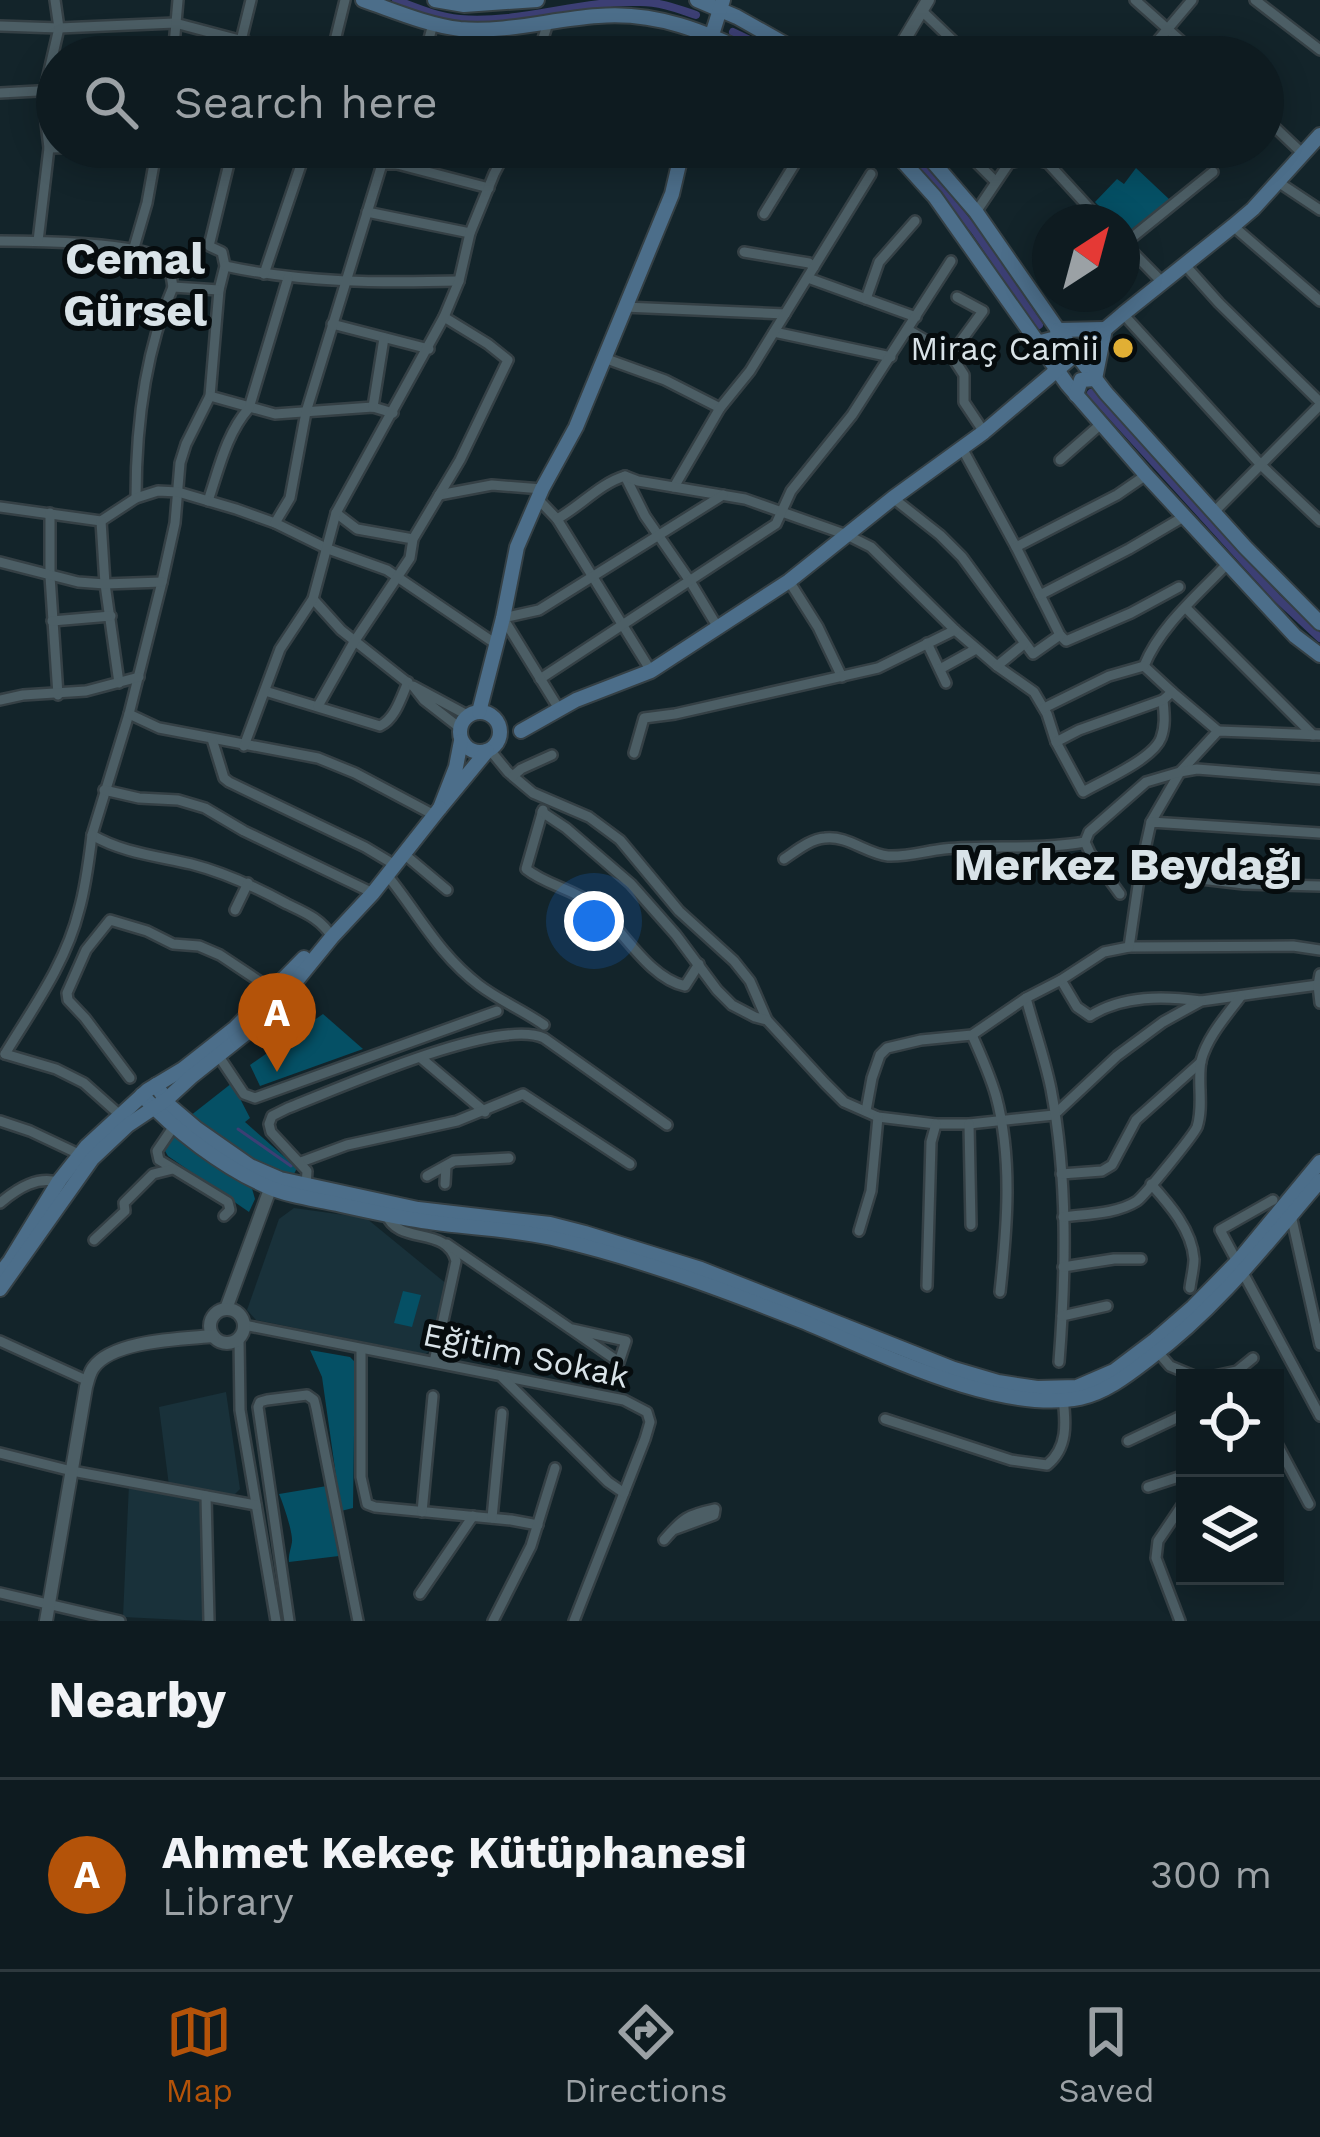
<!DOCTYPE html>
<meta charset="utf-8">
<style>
:root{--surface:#0e1b20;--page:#172429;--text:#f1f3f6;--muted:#9ba1a5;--line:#2e393e;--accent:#b45309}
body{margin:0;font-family:"Work Sans",sans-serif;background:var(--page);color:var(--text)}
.controls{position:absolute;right:36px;bottom:36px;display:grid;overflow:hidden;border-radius:0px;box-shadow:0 6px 30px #0003}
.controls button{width:108px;height:108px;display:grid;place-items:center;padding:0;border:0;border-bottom:3px solid var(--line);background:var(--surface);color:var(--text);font:60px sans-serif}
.compass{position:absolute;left:1032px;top:204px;width:108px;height:108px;border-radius:50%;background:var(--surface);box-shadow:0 6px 30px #0003;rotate:36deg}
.you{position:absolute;left:594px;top:921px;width:42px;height:42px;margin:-30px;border:9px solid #fff;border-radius:50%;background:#1a73e8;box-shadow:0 0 0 18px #1a73e833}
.badge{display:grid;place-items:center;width:78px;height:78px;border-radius:50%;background:var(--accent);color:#fff;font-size:39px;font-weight:700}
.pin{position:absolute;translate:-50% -99px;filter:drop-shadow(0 3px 6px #0008)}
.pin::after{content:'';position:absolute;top:63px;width:42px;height:36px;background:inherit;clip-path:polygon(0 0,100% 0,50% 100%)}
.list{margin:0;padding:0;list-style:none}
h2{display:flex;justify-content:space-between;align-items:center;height:156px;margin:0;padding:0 48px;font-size:51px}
h2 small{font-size:39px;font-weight:400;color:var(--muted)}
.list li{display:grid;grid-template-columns:78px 1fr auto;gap:36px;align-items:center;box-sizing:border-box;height:192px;padding:0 48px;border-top:3px solid var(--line)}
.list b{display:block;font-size:45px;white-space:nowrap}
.list p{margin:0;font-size:39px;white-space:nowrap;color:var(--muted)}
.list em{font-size:39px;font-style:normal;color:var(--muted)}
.icon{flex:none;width:66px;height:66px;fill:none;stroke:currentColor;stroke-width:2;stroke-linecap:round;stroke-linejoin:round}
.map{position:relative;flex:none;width:1320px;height:1621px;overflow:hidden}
.search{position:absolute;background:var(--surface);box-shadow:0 6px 30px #0003;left:36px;right:36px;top:36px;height:132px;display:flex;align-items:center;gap:30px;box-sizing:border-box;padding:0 42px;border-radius:66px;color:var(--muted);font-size:45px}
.sheet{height:348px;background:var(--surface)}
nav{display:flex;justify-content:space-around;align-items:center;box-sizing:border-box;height:168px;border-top:3px solid var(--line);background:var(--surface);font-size:33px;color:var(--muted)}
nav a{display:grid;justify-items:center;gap:6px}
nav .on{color:var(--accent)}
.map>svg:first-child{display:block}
.built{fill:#19313a}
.green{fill:#055065}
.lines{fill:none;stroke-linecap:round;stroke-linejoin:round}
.stream{stroke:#3c3f74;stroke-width:3}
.canal{stroke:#3c3f74;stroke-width:8}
.minor-casing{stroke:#354045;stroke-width:14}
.tertiary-casing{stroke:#354045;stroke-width:16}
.secondary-casing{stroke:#354045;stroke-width:18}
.minor{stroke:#4c5e65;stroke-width:9}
.tertiary{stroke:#4c5e65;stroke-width:12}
.secondary{stroke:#4c6e8a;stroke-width:14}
.poi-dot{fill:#e1af34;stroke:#060c0e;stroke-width:4.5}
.labels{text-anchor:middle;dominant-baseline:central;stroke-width:10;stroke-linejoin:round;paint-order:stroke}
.poi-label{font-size:33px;fill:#d9e3e8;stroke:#060c0e;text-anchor:end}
.street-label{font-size:33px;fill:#d9e3e8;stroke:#060c0e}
.district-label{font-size:45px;font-weight:bold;fill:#d9e3e8;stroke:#060c0e}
</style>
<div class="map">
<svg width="1320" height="1621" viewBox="0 0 1320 1621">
<rect width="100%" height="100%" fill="#13242a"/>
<g class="built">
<path d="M294,1208L366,1218L448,1285L434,1349L425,1354L256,1320L247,1310L279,1219Z"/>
<path d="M226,1392L240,1489L231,1498L169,1486L159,1407Z"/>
<path d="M129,1484L204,1498V1621L123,1617Z"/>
</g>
<g class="green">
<path d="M1136,168L1170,200L1128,232L1122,229V222H1115L1095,202L1117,179L1124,184Z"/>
<path d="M323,1014L363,1049L260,1086L250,1065Z"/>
<path d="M232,1083L250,1118L245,1122L297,1168L293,1176L232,1149L190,1116Z"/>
<path d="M176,1134L251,1185L255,1199L249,1212L168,1156L165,1151Z"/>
<path d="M403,1291L421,1295L412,1327L394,1323Z"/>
<path d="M310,1350L350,1357L355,1362L353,1508L341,1511L322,1377Z"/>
<path d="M327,1486L339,1556L289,1562C288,1555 291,1549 292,1542C293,1532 283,1503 279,1494Z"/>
</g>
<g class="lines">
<path class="stream" d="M238,1129L291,1166"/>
<g class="canal">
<path d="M396,0C417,8 438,17 460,19C521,24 580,0 640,2C660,2 678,9 696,15"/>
<path d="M733,32L785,57"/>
<path d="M906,147L975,231L1039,325"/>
<path d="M1091,393L1277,598L1320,638"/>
</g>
<defs>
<g id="minor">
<path d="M1135,0L1199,57"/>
<path d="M1255,0L1320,50"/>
<path d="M922,11L970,57"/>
<path d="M0,26L59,28L175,23L303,57"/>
<path d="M173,57L178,0"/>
<path d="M237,57L251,0"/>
<path d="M331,57L345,0"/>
<path d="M424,57L433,24"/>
<path d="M537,57L548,23"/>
<path d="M1144,57L1192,0"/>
<path d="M0,93L57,90"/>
<path d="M1263,116L1303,154"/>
<path d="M233,147L209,246L222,252L225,266L219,290L210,396L186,444L180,463L175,523L162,582L129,714L92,835C123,853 157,856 191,864C226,873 256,887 287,904C306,913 321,919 332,937"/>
<path d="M338,147L382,164H397L489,188"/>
<path d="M961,147L995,181"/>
<path d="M49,148L92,147"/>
<path d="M1048,163L1063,147"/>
<path d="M397,164L408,147"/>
<path d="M1278,182L1320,210"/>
<path d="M367,212L470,233"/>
<path d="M976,212L1009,163L1030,158L1048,163L1102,222"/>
<path d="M764,214L805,147"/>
<path d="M1233,226L1320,301"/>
<path d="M0,241C31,241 142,242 163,260C171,267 171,276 173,287"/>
<path d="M38,241L49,148L43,97L59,28L55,0"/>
<path d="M1122,241L1163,283"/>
<path d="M1124,244L1213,172"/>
<path d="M133,251L147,203L157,147"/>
<path d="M744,252L809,263L814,267"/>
<path d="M1185,265L1219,303L1320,402"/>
<path d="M225,266C303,283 380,283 459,281"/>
<path d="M264,274L307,147"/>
<path d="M808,278L916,317"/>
<path d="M866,299L879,262L915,221"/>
<path d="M624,307L785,314"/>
<path d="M1123,314L1262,466L1320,521"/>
<path d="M332,324L429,349"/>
<path d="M908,330L951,355L964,375V402L984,432"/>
<path d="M774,332L891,357"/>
<path d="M951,355L983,311L957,297"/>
<path d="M604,358L665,380L720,408"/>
<path d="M210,396L275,414L373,407L393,413"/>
<path d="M373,407L384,338"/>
<path d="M962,448L1016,547L1060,635L1066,641L1131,613L1179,587"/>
<path d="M1060,460L1101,424"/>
<path d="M625,476L645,516L690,581L717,626"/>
<path d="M674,487L720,408L750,371L871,174"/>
<path d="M439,495L492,485L542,489"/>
<path d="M136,498C136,427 144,353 173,287L219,290"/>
<path d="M893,498L940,535L962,557L1033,654L1060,635"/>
<path d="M538,499L557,519L651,671"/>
<path d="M208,501C219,469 226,434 249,408L288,278"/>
<path d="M0,507L101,521L136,498L158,491L178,492L236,509L275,523L328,549L387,570L496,644"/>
<path d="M1214,512L1320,405"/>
<path d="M50,513V576L58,695"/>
<path d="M336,513L357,529L413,539"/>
<path d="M557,519C581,506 599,484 625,476L638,481L745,499L847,535L871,547L955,630L997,666L1034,692L1047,714L1056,742L1083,792C1104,780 1153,759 1161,738C1166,725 1164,712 1163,700"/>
<path d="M101,521L105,584L119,683"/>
<path d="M275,523L290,498L306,412L382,164"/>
<path d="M1016,547L1117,495L1146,475"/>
<path d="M0,562L78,582L105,584L162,582"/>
<path d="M789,581L818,627L842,677"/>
<path d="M1040,595L1129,549L1185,516"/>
<path d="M313,599L341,630L408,683"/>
<path d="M1186,608L1313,735"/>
<path d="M52,621L111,616"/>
<path d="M927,643L946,683"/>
<path d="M997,666L1024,644"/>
<path d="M940,669L976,649"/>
<path d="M540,679L776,524L791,491L852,415L951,261"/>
<path d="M265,691L380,726C395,719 401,698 408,682"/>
<path d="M1172,692L1144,666C1160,626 1199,594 1228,563"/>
<path d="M0,700L23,695L86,691L139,677"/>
<path d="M318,706L354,642L410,558L413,539L460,460L508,360L488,344L444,317"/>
<path d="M1044,708L1109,676L1144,666"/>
<path d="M559,709L503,618L539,610L723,495"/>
<path d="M129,714L159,728L318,758L355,773L436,816"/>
<path d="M460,728L424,700L413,686L469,716"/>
<path d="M212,739L224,778L229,782L365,847L395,865"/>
<path d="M1056,742L1079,730L1163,700L1172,692L1218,731"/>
<path d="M244,746L280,649L313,599L336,513L444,317L459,281L470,233L494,174L508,147"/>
<path d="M490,750L508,772L533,793L589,817L620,840L679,911L734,961L750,981L767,1020L825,1083L844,1102L878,1117L936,1124H969L1054,1115L1117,1056L1163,1022L1201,1001L1318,985L1320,974"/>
<path d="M634,753L644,718L675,714L878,668L955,630"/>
<path d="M513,776L521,769L552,755"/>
<path d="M104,790L139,798L178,800L205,808L244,831L373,893"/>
<path d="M543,810L526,869C546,885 573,889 594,905C622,928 648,978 685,986L699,964"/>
<path d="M542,812L566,828L631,884L676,935L717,990L732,1005L755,1017L767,1020"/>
<path d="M1151,822L1180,772L1218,731L1320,735"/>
<path d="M404,854L447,890"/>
<path d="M784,859C796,851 810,839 825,838C847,835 867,854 888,856C907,857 926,851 944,849C992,845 1038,850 1085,842"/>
<path d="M1140,872L1244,884L1320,886"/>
<path d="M387,875C418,913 438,954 479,985C500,1001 523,1010 544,1025"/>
<path d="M1120,894L1090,853L1085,842L1089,832L1146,782L1180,772L1197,769L1320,779"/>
<path d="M235,910L248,883"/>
<path d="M1129,947L1293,946L1320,950"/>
<path d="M1061,980L1077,1007L1090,1016C1123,995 1164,996 1201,1001"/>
<path d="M1318,985L1320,1003"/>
<path d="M1026,998C1034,1028 1045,1059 1051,1089C1068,1178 1066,1272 1059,1362"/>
<path d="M972,1035C981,1055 990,1075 996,1096C1013,1159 1007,1228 1000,1292"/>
<path d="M5,1054C33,1008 66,963 79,910C86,886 89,860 92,835"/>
<path d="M5,1054L56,1069L84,1083L121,1116"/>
<path d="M218,1055L244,1094L255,1098L497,1011"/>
<path d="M421,1058L485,1112"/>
<path d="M130,1078L85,1018L68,1000L67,993L86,950L110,920L147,931L173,944L199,946L220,955L274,991"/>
<path d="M866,1111L872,1078L880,1055L887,1048L921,1040L972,1035L1026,998L1061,980L1104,952L1129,947L1140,872L1151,822L1320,833"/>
<path d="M0,1121L30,1131L83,1156"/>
<path d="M969,1124L971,1225"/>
<path d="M174,1126L157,1151L159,1160L228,1202L230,1210L224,1216"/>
<path d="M301,1162L347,1145L457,1121L523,1094L630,1164"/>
<path d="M1061,1174L1102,1171L1112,1165L1136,1120L1201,1062"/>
<path d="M427,1176L454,1161L509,1158"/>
<path d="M445,1184L446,1166"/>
<path d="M1151,1184C1169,1204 1192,1230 1194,1259C1194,1268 1191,1279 1190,1288"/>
<path d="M306,1186L307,1171L271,1132L269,1124L272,1116L288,1108C340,1088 497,1017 544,1038L667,1125"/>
<path d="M1273,1200L1220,1230L1320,1416"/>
<path d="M0,1203C18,1188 38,1175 61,1183"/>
<path d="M386,1214C398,1246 447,1225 456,1261L434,1362"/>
<path d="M1291,1215L1320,1345"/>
<path d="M1063,1217C1086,1214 1117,1214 1137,1201C1145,1195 1193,1136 1197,1127C1204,1106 1197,1081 1201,1061C1207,1037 1227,1015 1241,996"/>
<path d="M859,1231L871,1191L878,1117"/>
<path d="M94,1240L125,1211L124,1203L153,1174L173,1169"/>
<path d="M447,1244L619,1362L626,1341L572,1329"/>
<path d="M1063,1267L1114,1259H1141"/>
<path d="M927,1286L931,1142L936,1124"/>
<path d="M1062,1316L1107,1306"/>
<path d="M244,1325L624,1400L647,1412L650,1422L645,1439L574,1621"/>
<path d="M239,1338L240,1410L276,1621"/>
<path d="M0,1341L88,1381"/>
<path d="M361,1349V1477L367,1504L375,1507L511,1520L538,1525"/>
<path d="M1158,1352L1170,1366L1199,1378"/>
<path d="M502,1377L608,1482L624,1493"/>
<path d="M1205,1378L1237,1371L1253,1358"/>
<path d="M885,1419L1011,1460L1047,1465C1068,1448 1066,1423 1063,1398"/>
<path d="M1275,1440L1309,1504"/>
<path d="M1128,1441L1185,1414"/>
<path d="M0,1453L72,1471L256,1505"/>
<path d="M1148,1487L1185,1475"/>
<path d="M206,1496L209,1621"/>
<path d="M422,1512L433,1396"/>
<path d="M492,1518L502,1413"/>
<path d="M664,1540C683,1518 687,1515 715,1509L714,1515L673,1530"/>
<path d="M0,1593L120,1621"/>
<path d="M420,1594L473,1516"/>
<path d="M289,1621L258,1407L260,1402L267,1400L307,1395L314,1400L316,1408L358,1621"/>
<path d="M493,1621L531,1546L555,1468"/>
<path d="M1180,1621L1156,1558L1158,1541L1185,1501"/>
</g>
<g id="tertiary">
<path d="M894,57L928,0"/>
<path d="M226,1309L273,1181"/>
<circle cx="227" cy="1326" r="17"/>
<path d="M46,1621L86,1387C88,1380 89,1374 93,1368C112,1340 182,1339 213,1336"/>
</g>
<g id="secondary">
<path d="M363,0C395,11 427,25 460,29C507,33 552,19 598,16C656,11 706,32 757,57"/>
<path d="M435,0L464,5L537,0"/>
<path d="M697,0L737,17L808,57"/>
<path d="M705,57L723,0"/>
<path d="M890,147L935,197L1067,384L1146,475L1295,636L1320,655"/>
<path d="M920,147L976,212L1058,330L1106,393L1245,547L1320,623"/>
<path d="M1037,343L1056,338L1058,330L1105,329L1095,379L1081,380L1076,395"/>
<circle cx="480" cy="732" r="20"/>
<path d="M479,712L503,618L517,547L542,489L576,427L672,194L683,147"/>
<path d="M521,731L576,700L651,671L789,581L893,498L984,432L1123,314L1233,226L1253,209L1320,135"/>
<path d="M461,741L456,767L440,808L487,751"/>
<path d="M156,1085L170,1106L197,1129L250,1166L280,1179L418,1209L550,1224L585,1233L701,1269L954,1369L998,1382L1037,1388L1077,1387L1114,1371L1155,1340L1193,1307L1239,1260L1320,1162"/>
<path d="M142,1095C174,1130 223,1167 266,1186C288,1196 314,1199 337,1204C364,1210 390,1216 417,1220C462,1228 508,1228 552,1238C638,1258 721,1289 802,1321C878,1352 998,1414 1080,1398C1107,1392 1129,1374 1150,1358C1217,1308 1266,1244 1320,1181"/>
<path d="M0,1274L10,1261L59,1181L86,1147L148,1090L183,1069L235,1028L304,958"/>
<path d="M0,1289L92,1159L128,1125L167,1099L191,1077L245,1034L284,996L332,937L373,893L440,808"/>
</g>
</defs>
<use href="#minor" class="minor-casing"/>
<use href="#tertiary" class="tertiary-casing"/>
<use href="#secondary" class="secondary-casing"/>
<use href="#minor" class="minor"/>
<use href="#tertiary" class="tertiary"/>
<use href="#secondary" class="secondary"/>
</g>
<circle class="poi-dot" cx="1123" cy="348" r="12"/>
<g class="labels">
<g class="poi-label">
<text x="1099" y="348">Miraç Camii</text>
</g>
<g class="street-label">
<text transform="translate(526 1355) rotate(12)">Eğitim Sokak</text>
</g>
<g class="district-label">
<text x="135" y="258">Cemal<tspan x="135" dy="52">Gürsel</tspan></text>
<text x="1128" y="864">Merkez Beydağı</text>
</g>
</g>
</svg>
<div class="controls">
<button><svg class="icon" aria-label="locate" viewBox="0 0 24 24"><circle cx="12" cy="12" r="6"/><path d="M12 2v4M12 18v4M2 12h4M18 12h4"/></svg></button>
<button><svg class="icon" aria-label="layers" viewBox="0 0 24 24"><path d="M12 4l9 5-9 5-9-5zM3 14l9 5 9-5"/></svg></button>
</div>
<svg class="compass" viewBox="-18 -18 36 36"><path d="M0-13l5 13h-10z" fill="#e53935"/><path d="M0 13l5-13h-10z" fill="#9ba1a5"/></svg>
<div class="you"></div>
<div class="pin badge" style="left:277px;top:1072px">A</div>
<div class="search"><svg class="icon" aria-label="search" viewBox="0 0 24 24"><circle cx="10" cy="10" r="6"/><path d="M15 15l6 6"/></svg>Search here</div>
</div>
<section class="sheet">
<h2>Nearby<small></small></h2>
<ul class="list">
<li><span class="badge">A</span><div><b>Ahmet Kekeç Kütüphanesi</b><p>Library</p></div><em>300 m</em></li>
</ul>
</section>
<nav>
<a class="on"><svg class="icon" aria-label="map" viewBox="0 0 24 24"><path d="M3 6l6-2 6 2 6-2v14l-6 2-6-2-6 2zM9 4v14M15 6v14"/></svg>Map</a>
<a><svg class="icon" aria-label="directions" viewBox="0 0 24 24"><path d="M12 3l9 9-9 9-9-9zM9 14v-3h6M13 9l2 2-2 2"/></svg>Directions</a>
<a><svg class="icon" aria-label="saved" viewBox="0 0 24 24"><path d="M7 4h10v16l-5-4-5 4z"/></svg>Saved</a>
</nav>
